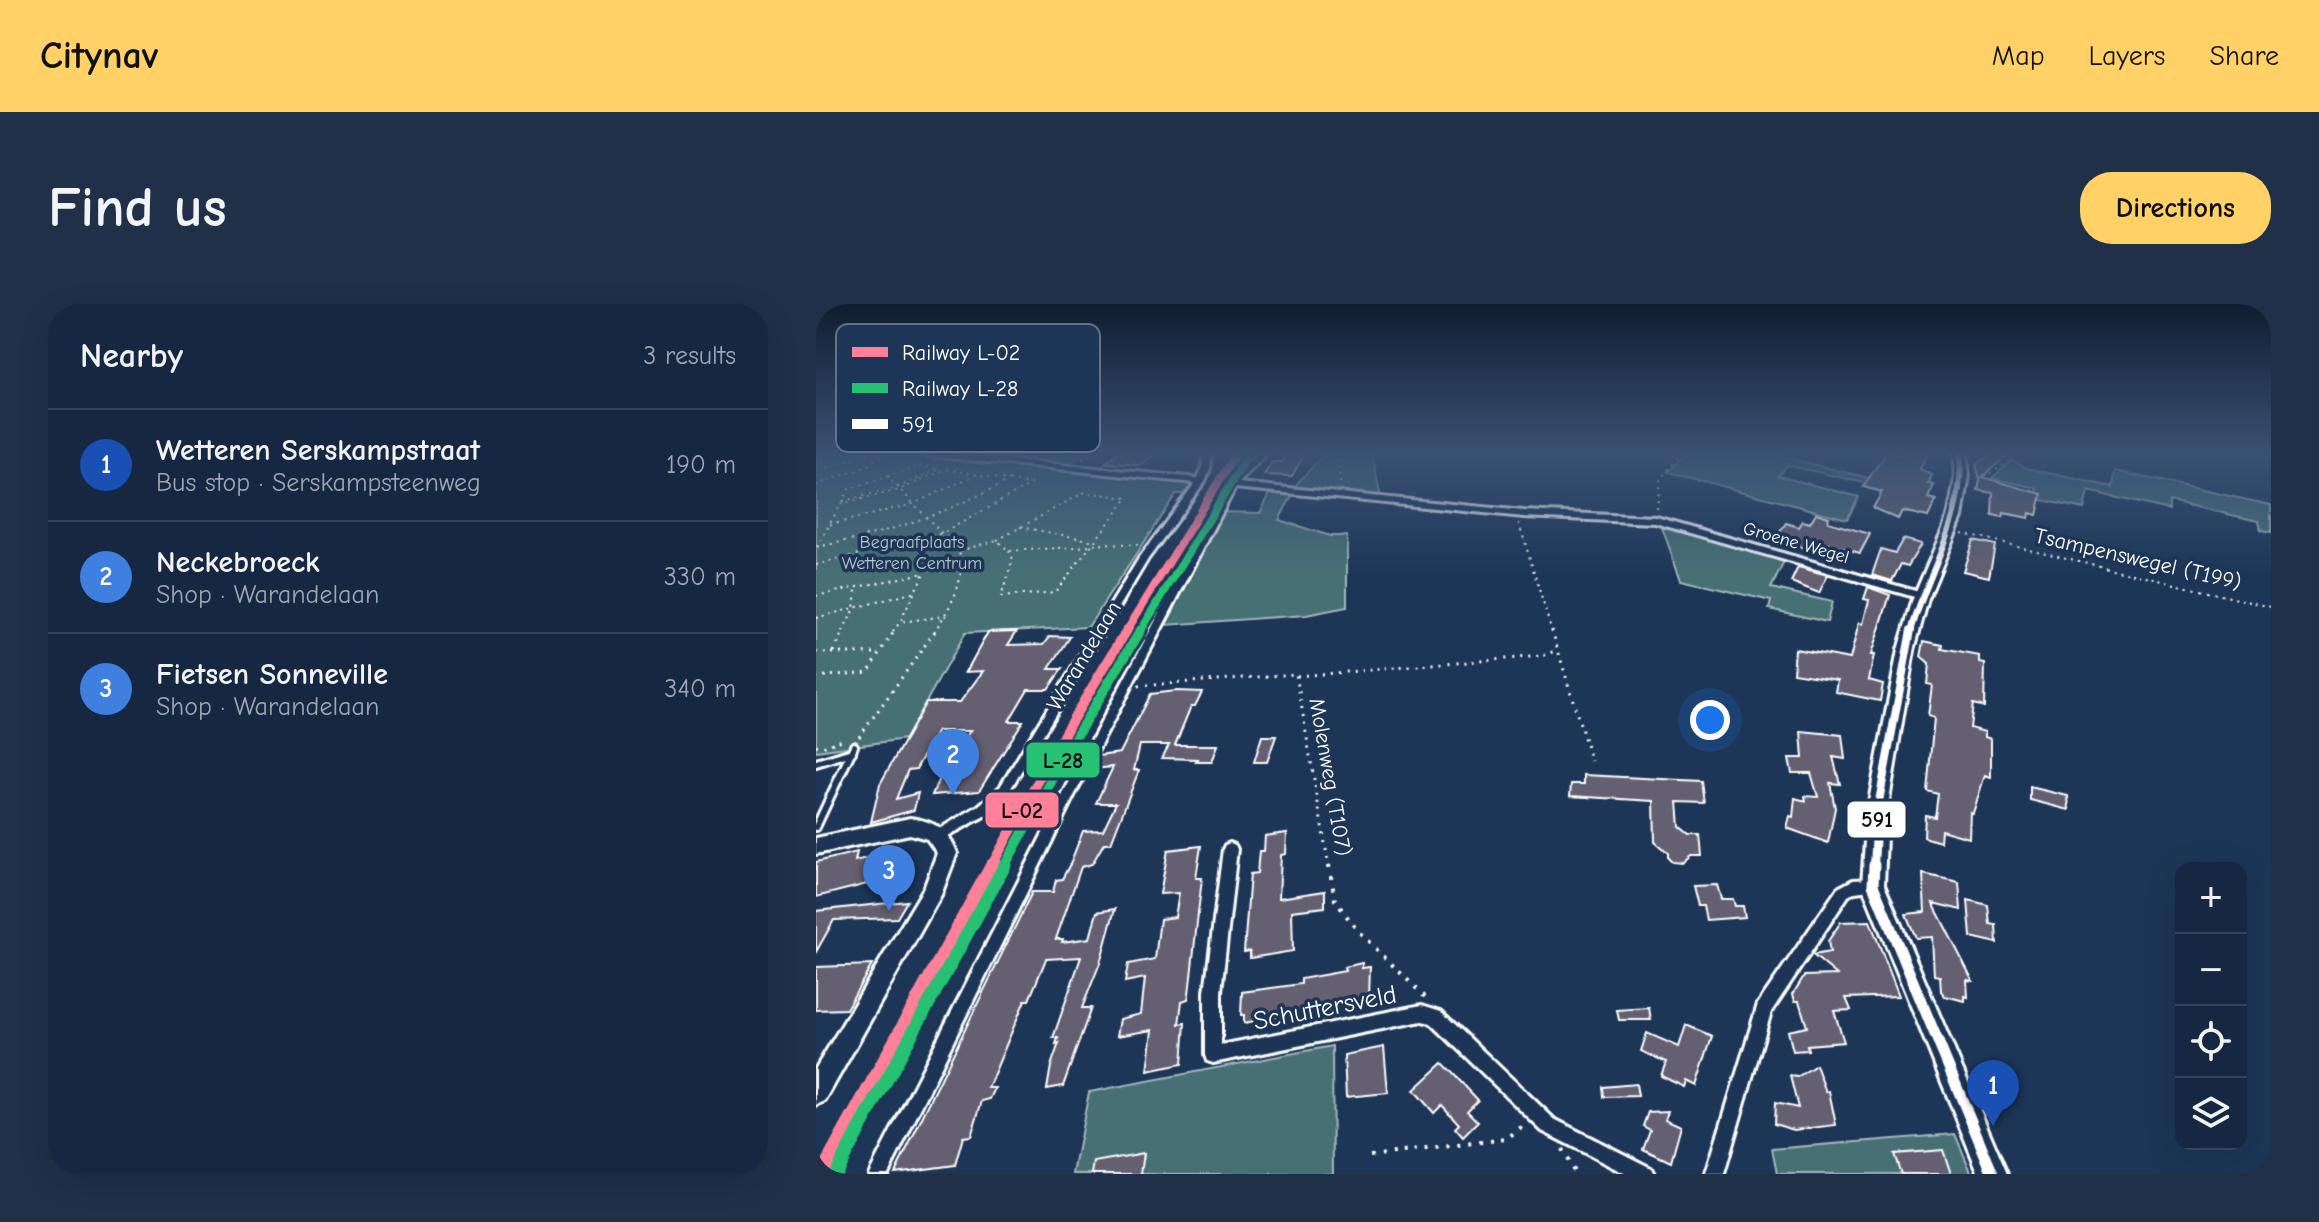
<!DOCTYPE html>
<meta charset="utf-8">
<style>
:root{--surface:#162841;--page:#1f3048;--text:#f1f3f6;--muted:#9ea6b1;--line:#35445a;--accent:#ffd166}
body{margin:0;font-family:"Comic Neue",sans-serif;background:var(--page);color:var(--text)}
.controls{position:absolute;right:24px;bottom:24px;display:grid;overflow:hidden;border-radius:16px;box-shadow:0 8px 32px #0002}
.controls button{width:72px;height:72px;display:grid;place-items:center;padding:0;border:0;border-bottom:2px solid var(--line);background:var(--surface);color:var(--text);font:40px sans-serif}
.you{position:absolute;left:894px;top:416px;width:28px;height:28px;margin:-20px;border:6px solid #fff;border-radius:50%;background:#1a73e8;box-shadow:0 0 0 12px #1a73e833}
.badge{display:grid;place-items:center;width:52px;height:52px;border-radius:50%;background:var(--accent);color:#fff;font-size:26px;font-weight:700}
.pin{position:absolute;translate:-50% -66px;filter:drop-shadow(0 2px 4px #0008)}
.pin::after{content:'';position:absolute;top:42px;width:28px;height:24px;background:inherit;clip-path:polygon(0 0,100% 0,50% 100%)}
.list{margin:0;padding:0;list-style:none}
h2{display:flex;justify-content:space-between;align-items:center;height:104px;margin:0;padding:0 32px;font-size:34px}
h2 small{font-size:26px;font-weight:400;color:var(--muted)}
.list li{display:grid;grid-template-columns:52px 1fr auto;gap:24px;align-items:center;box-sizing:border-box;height:112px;padding:0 32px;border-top:2px solid var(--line)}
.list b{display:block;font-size:30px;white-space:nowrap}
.list p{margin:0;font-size:26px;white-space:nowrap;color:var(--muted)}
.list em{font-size:26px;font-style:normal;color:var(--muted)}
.icon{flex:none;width:44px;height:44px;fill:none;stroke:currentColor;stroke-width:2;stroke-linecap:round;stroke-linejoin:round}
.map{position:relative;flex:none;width:1455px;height:870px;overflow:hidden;border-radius:32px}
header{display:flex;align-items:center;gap:48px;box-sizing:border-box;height:112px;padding:0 40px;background:var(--accent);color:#111}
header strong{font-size:38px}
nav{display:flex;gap:44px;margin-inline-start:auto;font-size:28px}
.intro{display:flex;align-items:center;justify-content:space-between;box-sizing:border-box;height:192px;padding:0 48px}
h1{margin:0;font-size:56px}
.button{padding:20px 36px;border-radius:32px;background:var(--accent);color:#111;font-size:28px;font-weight:700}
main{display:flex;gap:48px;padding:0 48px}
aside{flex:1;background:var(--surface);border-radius:32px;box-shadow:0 8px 32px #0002}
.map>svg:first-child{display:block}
.green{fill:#476f74;stroke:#a3b7ba;stroke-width:2}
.building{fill:#656171;stroke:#fff;stroke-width:2}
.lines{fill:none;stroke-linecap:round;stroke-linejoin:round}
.lane-casing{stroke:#fff;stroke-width:12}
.street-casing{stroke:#fff;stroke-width:6}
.secondary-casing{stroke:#fff;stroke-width:6}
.path-far2{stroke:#fff;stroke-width:2;stroke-dasharray:2 5;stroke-linecap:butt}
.path-far1{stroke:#fff;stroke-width:3;stroke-dasharray:2 6;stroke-linecap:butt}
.path{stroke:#fff;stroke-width:4;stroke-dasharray:3 8;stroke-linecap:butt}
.lane{stroke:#1d3557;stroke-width:6}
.street{fill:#1d3557;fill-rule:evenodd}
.secondary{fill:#1d3557;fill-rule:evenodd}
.bus-1-far2-casing{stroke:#1d3557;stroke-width:11}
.bus-1-far1-casing{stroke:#1d3557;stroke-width:14}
.bus-1-casing{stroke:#1d3557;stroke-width:17}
.bus-1-far2{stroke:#fff;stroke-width:6}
.bus-1-far1{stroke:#fff;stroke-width:8}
.bus-1{stroke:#fff;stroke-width:11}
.rail-1-far2-casing{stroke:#1d3557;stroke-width:13}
.rail-1-far1-casing{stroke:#1d3557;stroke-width:16}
.rail-1-casing{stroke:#1d3557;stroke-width:19}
.rail-2-far2-casing{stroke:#1d3557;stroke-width:13}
.rail-2-far1-casing{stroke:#1d3557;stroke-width:16}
.rail-2-casing{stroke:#1d3557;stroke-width:19}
.rail-1-far2{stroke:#ff8098;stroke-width:8}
.rail-1-far1{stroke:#ff8098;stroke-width:10}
.rail-1{stroke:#ff8098;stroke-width:13}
.rail-2-far2{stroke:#26c172;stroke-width:8}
.rail-2-far1{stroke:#26c172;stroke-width:10}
.rail-2{stroke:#26c172;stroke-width:13}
.labels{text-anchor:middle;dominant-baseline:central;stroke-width:7;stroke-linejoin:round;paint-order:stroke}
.far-park-label{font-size:18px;fill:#b5c5c7;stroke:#1d3557}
.far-street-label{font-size:18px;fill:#fff;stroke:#1d3557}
.street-label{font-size:22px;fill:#fff;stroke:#1d3557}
.near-street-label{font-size:26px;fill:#fff;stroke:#1d3557}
.key{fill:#1d3557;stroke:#617289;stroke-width:2}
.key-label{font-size:22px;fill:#fff}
.line-badge{stroke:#1d3557;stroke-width:3}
.pale-badge-label{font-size:22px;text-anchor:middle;font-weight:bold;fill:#111}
</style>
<header>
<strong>Citynav</strong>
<nav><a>Map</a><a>Layers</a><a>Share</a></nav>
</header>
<div class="intro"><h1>Find us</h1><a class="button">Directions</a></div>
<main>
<aside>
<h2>Nearby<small>3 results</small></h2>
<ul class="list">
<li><span class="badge" style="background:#1a4fb4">1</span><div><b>Wetteren Serskampstraat</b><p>Bus stop · Serskampsteenweg</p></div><em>190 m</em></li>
<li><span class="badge" style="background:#3f7fe0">2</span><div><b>Neckebroeck</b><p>Shop · Warandelaan</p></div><em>330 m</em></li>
<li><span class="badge" style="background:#3f7fe0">3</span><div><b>Fietsen Sonneville</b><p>Shop · Warandelaan</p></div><em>340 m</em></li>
</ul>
</aside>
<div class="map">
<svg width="1455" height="870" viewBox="0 0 1455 870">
<rect width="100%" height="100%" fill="#1d3557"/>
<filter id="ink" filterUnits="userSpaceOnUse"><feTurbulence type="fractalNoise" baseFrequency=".0125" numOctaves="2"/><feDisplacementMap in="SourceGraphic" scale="16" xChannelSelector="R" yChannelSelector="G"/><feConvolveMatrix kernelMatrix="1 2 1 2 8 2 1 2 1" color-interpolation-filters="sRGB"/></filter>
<g filter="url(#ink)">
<g class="green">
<path d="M0,149H101L109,152L367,178L377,184L373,190H360L272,323L149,329L89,435L0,447Z"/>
<path d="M129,149H277L246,161Z"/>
<path d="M509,149H556L565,194L476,185Z"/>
<path d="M870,149H961L971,154L1061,176L1058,181L971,161L962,172L1043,193L1031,215L852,168Z"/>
<path d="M1196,156L1210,164L1297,183L1299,167L1455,201V229L1445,227L1443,217L1353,197V206L1272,187L1268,205L1221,195V184L1176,174Z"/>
<path d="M456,186L478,188L463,216L514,232H531V303L490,311L350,321L406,208L444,209Z"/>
<path d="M844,218L970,254L955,284L1016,298L1011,318L953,305L955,297L865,276Z"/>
<path d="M516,742L517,870H257L273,788Z"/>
<path d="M1139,830L1156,870H961L956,845Z"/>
</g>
<g class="building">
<path d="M301,149H338L326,161L289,159Z"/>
<path d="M471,149H489L476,172L448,171L456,158H466Z"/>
<path d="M1070,149L1088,152L1090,149H1112L1104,165L1116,171L1112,180L1118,181L1112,194L1120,196L1112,213L1086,207L1082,215L1057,204L1066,188L1047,183Z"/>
<path d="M1175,149H1194L1166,173L1226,190L1221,211L1214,209L1213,214L1188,209L1187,213L1176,211L1177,189L1162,186L1164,175L1160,161Z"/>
<path d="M1000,209L1013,213L1012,218L1054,230L1044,249L994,235L989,244L959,235L970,219L983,223L987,217L994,219Z"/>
<path d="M1087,235L1105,240L1092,262L1085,260L1076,277L1056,271L1065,245L1079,249Z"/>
<path d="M1157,236L1179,241L1173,273L1147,267Z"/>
<path d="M982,263L1012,271L1003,289L975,278Z"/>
<path d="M1052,283L1074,291L1055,351H1058L1053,376L1067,380L1064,397L1020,388L1022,376L977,369L979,345L1034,355L1043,319L1047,320L1053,296L1048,295Z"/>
<path d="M201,327L192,341L228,340L234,332L254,333L233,365H246L232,385H212L193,417H207L163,487L116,491L126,467L154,427H121L100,465L92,466L80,495L102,489L98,506L55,518L64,480L110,398H144L167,367L150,368L172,328Z"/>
<path d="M1108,337L1127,341L1126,345L1164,352V359L1169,360L1168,403L1157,400L1154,424L1169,428V433L1175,435V473L1169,471L1157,509L1154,508L1153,534L1125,526L1124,538L1108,533L1109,511L1119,513L1122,490L1111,487L1118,414L1112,412L1116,381L1111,380L1113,360L1105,353Z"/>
<path d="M360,387L386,388L379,402H375L359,441H402L396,458H380L382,455L346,454L353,441H324L318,466H323L295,539H288L276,560L265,563L240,635H247L246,638L274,634L281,608L299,605L284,659L266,704H275L247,782L231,785L235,762L243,739L240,740L242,734H237L265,653L230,655L213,696H209L172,784H179L174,795L166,797L155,832L147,833L139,861L79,869L216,588H237L240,576L246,575L254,560L267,527L287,526L300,499H280L297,463L277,465L282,452L304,449L334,390Z"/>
<path d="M985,427L1026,431L1029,455L1017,453L1024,480L1014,479L1019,504L1012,539L971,524L974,512L977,513L979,494L990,497L989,492L1002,493L995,469H976L973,454H987Z"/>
<path d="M446,432H460L451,458H438Z"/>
<path d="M768,471L885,477L888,499L862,498L864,523L874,531H884L886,552H875L867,559L856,558L852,554V549L839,538L838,497L754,492L755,480H768Z"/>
<path d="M1214,483L1252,492L1253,506L1214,496Z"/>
<path d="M471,529L470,550L465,551L463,594L509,587V603L476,607L477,647L434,654V647L428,648L434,570L441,569L443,547H448L449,532Z"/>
<path d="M385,542L380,574H386L373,690L372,695L366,697L363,720L369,719L366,760L332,767L337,726L301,732L304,715L325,710L329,674L309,678L312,660L339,655L344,615L359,613L363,589L344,590L352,546Z"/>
<path d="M41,548L39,557L74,548L91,557L87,571L0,593V558Z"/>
<path d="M1107,570L1143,578L1145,606L1117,599L1157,677L1151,676L1152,693L1149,692V697L1129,692L1125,687L1124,672L1118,671L1116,633L1100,634L1090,610L1109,608Z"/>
<path d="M901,581L905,595H917L919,602H927L929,613L890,616L887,602H882L877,582Z"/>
<path d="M1152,596L1172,601L1174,620L1180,621L1181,639L1155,633Z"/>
<path d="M91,597L81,614L18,616L0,648V607Z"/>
<path d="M1054,617L1083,692L1030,694L1035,706L1018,707L1028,738L991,741L992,746L977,747L972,727L991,723L983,697H979L977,690L988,672L1021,671L997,651L1014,648L1012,637L1025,618Z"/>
<path d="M546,659V664L554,663L553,695L428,719V711H425L426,688L485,680V675L529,667L528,663Z"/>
<path d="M56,661L30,705L0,706V663Z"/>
<path d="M833,704L835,716H803L801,706Z"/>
<path d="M870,721L896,732L880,782L870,777L868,783L845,772L850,758L825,747L831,729L863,743Z"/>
<path d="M568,743L572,789L530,793L528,751Z"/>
<path d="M627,759L662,796L651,807L662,818L647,833L639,824L643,820L626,801L618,809L598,786Z"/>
<path d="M1000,761L1010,788L1013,787L1020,821L978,826L958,820L959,799L982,804L974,772L981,773Z"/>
<path d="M820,780L822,792L788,793L787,783Z"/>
<path d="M852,807L849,815L865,822L855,858L827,845L834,826L827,822L832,808Z"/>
<path d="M1127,846L1135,870H1085L1078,850Z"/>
<path d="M328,849L325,870H276L278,858Z"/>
</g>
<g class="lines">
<defs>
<g id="lane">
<path d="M0,459L36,448"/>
<path d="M0,523L38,442"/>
</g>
<g id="street">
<path d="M100,149H126L382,174L386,165L387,149H395L394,165L389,177L332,255L192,489L172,510L123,537L118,536L116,532L118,528L162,502L184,483L323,254L379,179L104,151Z"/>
<path d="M443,149H451L423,179L708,207L840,213L1110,290L1111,292L1106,295L1102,294L839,219L708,213L419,184L259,490L72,870H53L247,490L412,181Z"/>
<path d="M414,539L419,541L421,545L405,688V741L606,701L625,707L738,815L835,864L838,870H810L726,827L615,719L606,717L397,759L391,757L389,751V688L407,545L409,541Z"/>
<path d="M1057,575L1062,577L1064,581L1062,585L1039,588L1032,592L955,708L908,870H890L942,700L1022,584L1037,576Z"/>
</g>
<g id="secondary">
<path d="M1138,149H1150L1153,171L1146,213L1112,295L1098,346L1071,508L1068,581L1191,870H1163L1046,581L1051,508L1082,346L1097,295L1132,213L1140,171Z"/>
<path d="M94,514C118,517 133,526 141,549L125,591L9,797L0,801V764L109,582L121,549L111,535L94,530L0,550V534Z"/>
</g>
</defs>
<use href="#lane" class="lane-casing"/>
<use href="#street" class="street-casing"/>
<use href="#secondary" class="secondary-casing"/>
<g class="path-far2">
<path d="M6,149V165L56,149"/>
<path d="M521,149L525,184"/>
<path d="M266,155L281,149"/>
<path d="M104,162L123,165L81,184L27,197L33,185Z"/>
<path d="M71,172L143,247L181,236L193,247L276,242"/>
<path d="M1161,174L1178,168L1201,149"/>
<path d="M0,181L50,163L68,149"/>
<path d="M841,205L844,176L865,149"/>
<path d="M703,219L736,328"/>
<path d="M14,221L97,200L161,170"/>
<path d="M204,223L279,237"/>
<path d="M1146,229L1455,303"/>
<path d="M181,236L269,188L312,194L239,288L185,293L197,255L193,247"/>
<path d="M278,240L322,241"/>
<path d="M1,243C69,230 132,209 193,176"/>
<path d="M1,243L25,200L83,186L130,165"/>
<path d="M0,261L127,229L215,180L130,165"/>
<path d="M0,292L108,269L84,318L130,312"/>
<path d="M0,314L99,288"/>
<path d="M27,328L38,305L40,285"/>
<path d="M77,328L84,318"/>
<path d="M118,328C134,303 151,277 143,247"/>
</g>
<g class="path-far1">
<path d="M736,326L775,457"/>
<path d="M18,348L28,326"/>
<path d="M0,349H64"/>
<path d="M481,372L726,352L743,346"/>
<path d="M0,373L52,368L79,326"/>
<path d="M322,382L480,370L513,563"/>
<path d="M43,433L120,326"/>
<path d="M0,441L6,443L29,435"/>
</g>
<g class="path">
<path d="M513,561L519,596L541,626L611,695"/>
<path d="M746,845L759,870"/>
<path d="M554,852L690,835L708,821"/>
</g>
<use href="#lane" class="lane"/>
<use href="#street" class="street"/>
<use href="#secondary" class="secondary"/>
<defs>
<path id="bus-1-far2" d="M1095,328C1111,268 1150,213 1144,149"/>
<path id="bus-1-far1" d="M1058,563L1061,508L1095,326"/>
<path id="bus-1" d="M1058,561L1057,581L1177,870"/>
</defs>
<use href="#bus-1-far2" class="bus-1-far2-casing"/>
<use href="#bus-1-far1" class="bus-1-far1-casing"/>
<use href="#bus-1" class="bus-1-casing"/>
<use href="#bus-1-far2" class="bus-1-far2"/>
<use href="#bus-1-far1" class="bus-1-far1"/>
<use href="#bus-1" class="bus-1"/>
<defs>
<path id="rail-1-far2" d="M310,328L420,149"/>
<path id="rail-1-far1" d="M175,563L252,423L311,326"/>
<path id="rail-1" d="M5,870L176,561"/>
<path id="rail-2-far2" d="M324,328L430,155"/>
<path id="rail-2-far1" d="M188,563L262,429L325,326"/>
<path id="rail-2" d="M19,870L189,561"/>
</defs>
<use href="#rail-1-far2" class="rail-1-far2-casing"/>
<use href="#rail-1-far1" class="rail-1-far1-casing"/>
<use href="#rail-1" class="rail-1-casing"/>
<use href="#rail-2-far2" class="rail-2-far2-casing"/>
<use href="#rail-2-far1" class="rail-2-far1-casing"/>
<use href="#rail-2" class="rail-2-casing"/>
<use href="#rail-1-far2" class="rail-1-far2"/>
<use href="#rail-1-far1" class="rail-1-far1"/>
<use href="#rail-1" class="rail-1"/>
<use href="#rail-2-far2" class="rail-2-far2"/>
<use href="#rail-2-far1" class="rail-2-far1"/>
<use href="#rail-2" class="rail-2"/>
</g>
</g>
<linearGradient id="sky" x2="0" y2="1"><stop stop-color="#101d30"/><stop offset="0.55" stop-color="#3a5174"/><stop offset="1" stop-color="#3a5174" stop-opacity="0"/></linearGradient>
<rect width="1455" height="271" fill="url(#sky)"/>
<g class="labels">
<g class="far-park-label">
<text x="96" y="238">Begraafplaats<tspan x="96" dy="21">Wetteren Centrum</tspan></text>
</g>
<g class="far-street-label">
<text transform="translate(980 239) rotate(16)">Groene Wegel</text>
</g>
<g class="street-label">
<text transform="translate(1322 255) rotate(13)">Tsampenswegel (T199)</text>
<text transform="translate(268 352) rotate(-59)">Warandelaan</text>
<text transform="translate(514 473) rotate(80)">Molenweg (T107)</text>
</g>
<g class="near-street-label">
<text transform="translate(509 704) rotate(-11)">Schuttersveld</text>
</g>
</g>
<rect x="20" y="20" width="264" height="128" rx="12" class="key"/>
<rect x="36" y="43" width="36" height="10" fill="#ff8098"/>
<rect x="36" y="79" width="36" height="10" fill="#26c172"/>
<rect x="36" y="115" width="36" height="10" fill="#fff"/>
<g class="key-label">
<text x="86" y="56">Railway L-02</text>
<text x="86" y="92">Railway L-28</text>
<text x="86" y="128">591</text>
</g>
<g class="line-badge">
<rect x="209" y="437" width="76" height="38" rx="8" fill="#26c172"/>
<rect x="168" y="487" width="76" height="38" rx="8" fill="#ff8098"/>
<rect x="1030" y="496" width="61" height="39" rx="8" fill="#fff"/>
</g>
<g class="pale-badge-label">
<text x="247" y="464">L-28</text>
<text x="206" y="514">L-02</text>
<text x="1061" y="523">591</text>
</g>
</svg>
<div class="controls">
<button>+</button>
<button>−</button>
<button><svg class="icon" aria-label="locate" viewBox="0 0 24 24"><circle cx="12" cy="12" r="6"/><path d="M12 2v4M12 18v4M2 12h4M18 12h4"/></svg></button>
<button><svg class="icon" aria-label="layers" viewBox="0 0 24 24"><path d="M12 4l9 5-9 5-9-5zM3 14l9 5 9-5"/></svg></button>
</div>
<div class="you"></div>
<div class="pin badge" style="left:1177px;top:822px;background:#1a4fb4">1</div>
<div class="pin badge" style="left:137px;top:491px;background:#3f7fe0">2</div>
<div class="pin badge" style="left:73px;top:607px;background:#3f7fe0">3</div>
</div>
</main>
